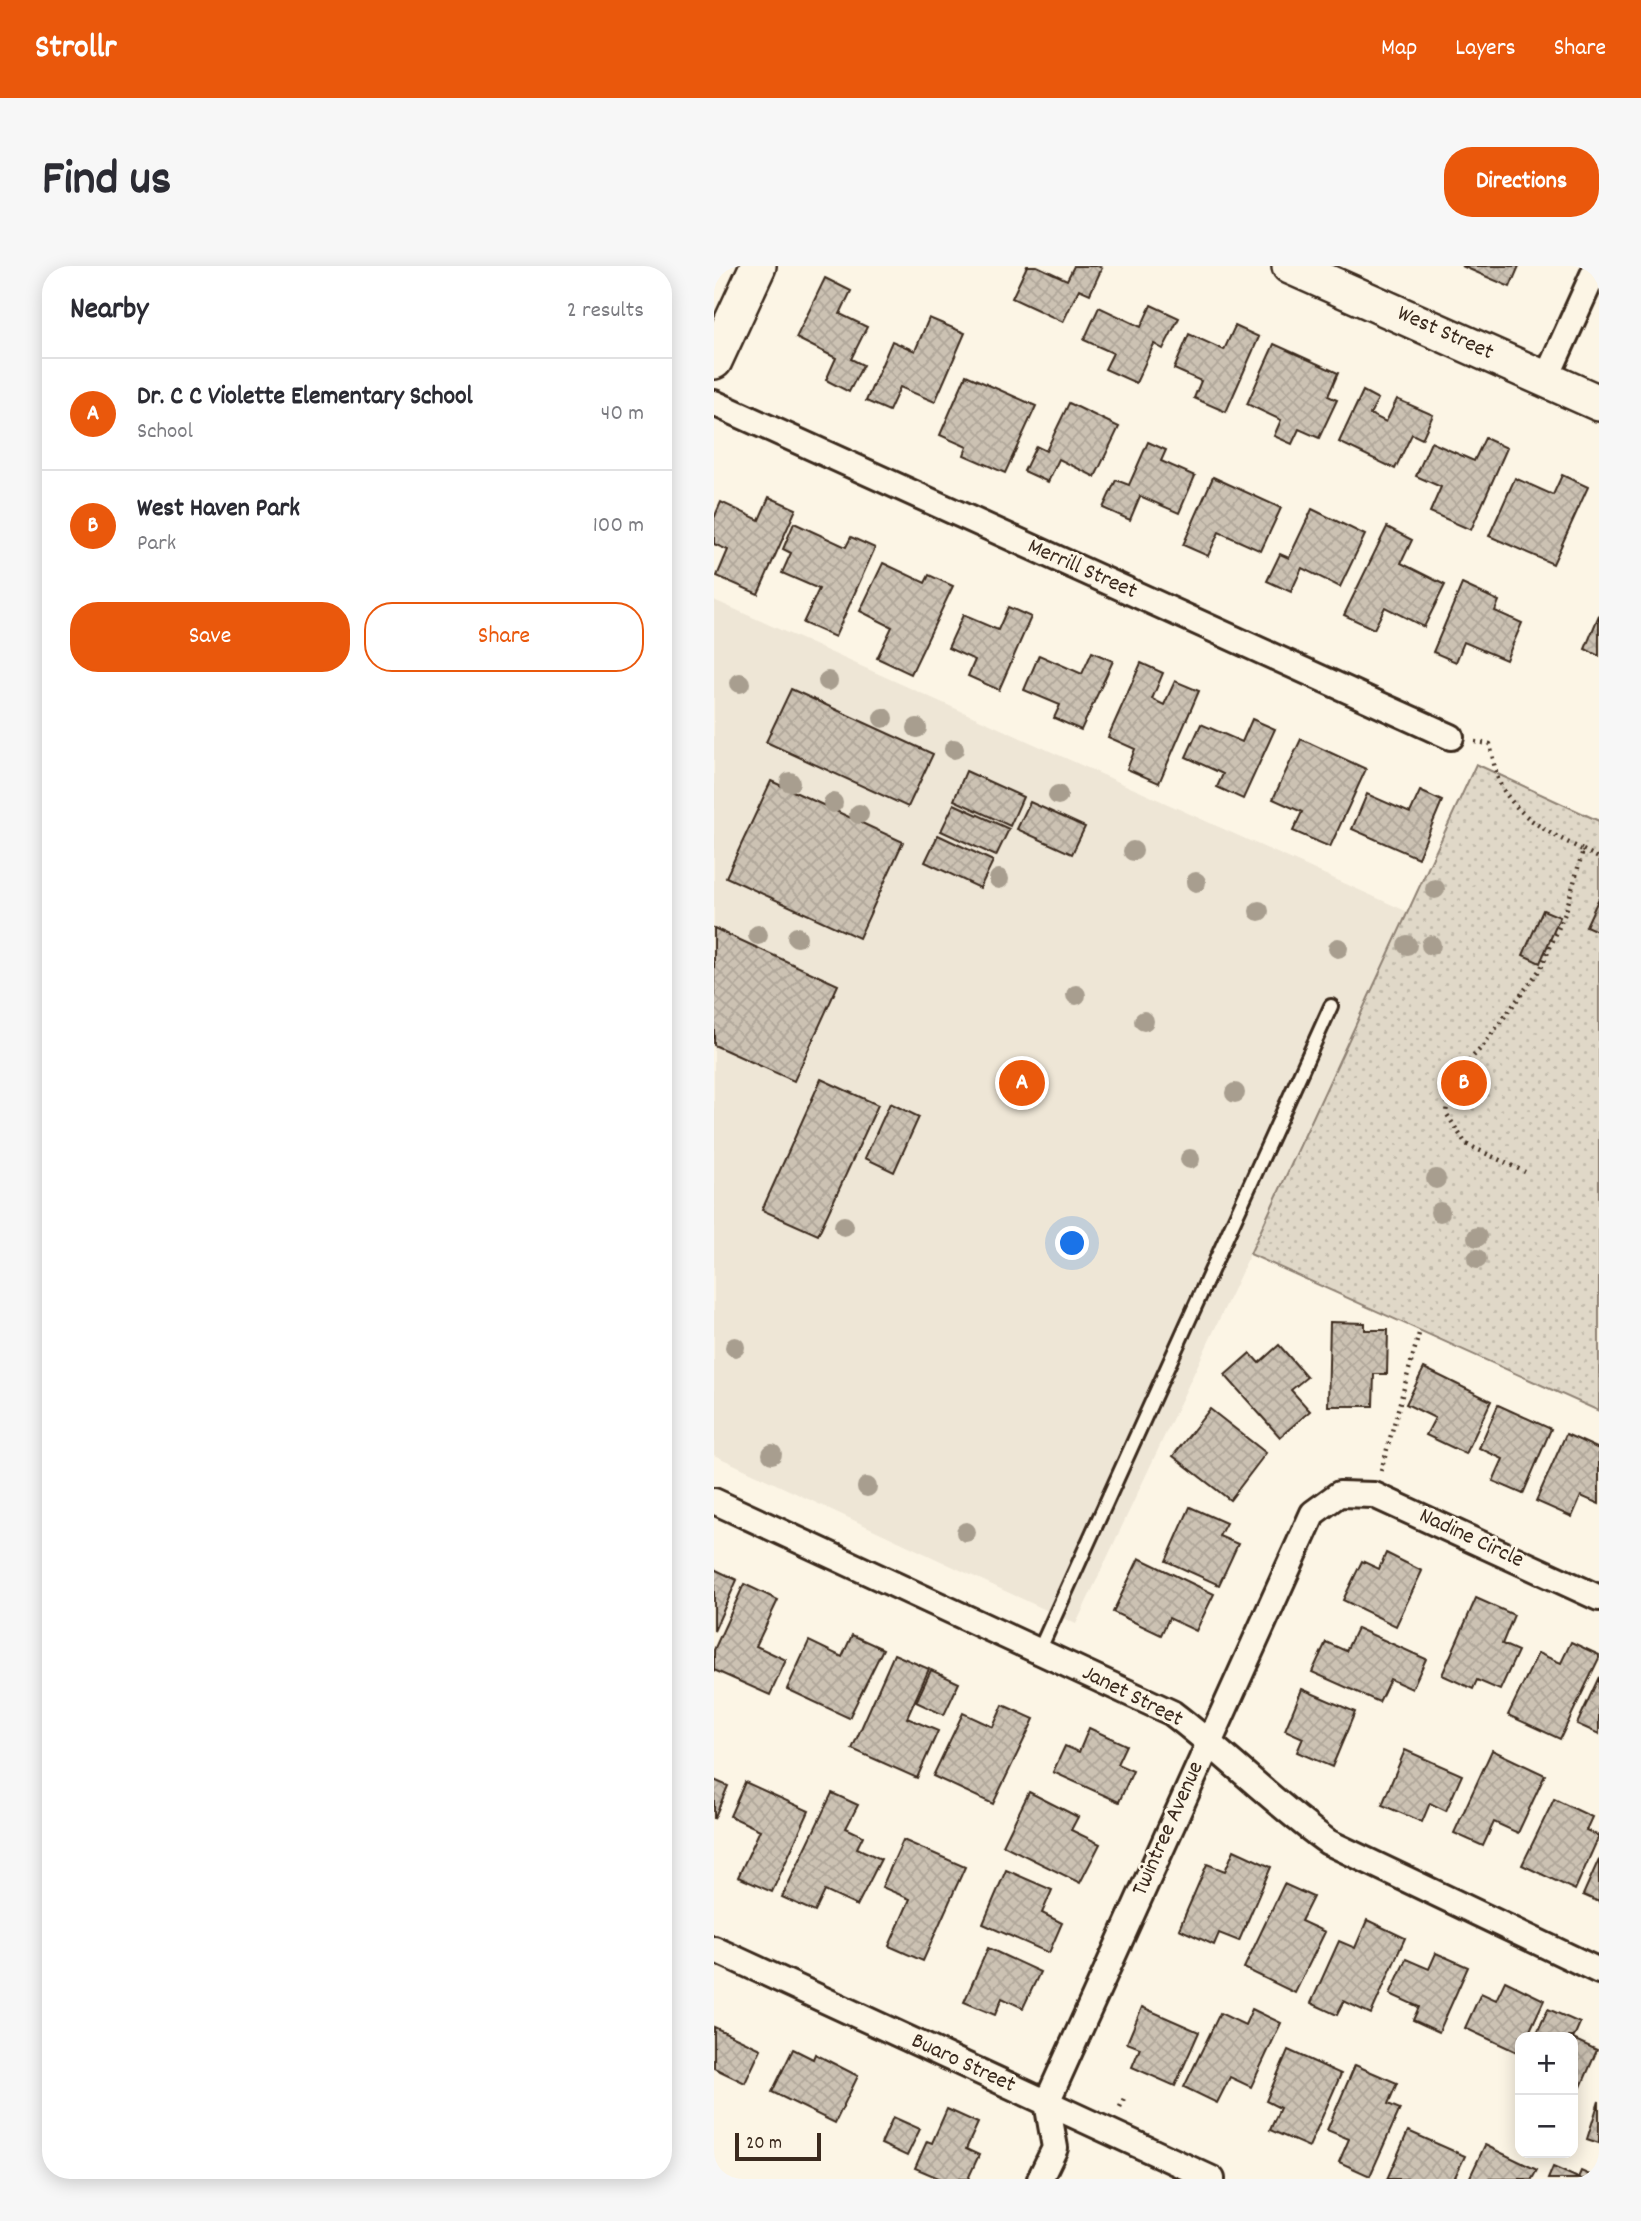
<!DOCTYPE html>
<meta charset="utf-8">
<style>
:root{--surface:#fff;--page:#f7f7f7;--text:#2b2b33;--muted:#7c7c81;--line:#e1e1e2;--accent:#ea580c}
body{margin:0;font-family:Dekko,sans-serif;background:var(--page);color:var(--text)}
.controls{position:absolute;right:21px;bottom:21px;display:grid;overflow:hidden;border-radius:14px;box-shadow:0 4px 18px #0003}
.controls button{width:63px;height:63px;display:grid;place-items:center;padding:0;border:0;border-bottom:2px solid var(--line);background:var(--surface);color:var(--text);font:35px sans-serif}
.scale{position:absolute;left:21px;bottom:18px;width:86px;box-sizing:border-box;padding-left:7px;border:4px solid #3b2a1e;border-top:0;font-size:19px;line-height:24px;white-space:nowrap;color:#3b2a1e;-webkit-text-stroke:5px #fcf5e5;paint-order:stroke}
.you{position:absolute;left:359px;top:978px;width:24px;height:24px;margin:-18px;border:5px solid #fff;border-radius:50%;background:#1a73e8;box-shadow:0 0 0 10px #1a73e833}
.badge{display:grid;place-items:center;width:46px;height:46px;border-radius:50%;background:var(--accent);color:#fff;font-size:23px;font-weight:700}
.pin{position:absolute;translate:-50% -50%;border:4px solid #fff;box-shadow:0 2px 7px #0006}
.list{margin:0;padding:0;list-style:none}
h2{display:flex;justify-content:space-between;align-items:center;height:91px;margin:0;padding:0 28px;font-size:30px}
h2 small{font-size:23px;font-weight:400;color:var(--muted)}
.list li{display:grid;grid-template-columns:46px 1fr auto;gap:21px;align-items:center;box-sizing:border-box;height:112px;padding:0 28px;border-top:2px solid var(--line)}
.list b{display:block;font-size:26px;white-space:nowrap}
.list p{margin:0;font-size:23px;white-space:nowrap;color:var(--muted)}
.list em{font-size:23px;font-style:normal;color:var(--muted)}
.actions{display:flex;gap:14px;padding:21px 28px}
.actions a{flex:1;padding:16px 0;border:2px solid var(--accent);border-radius:28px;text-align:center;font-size:24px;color:var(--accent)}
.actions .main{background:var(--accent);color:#fff}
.map{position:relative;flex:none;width:885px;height:1913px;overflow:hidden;border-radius:28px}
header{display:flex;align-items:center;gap:42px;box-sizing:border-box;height:98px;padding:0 35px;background:var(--accent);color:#fff}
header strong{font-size:33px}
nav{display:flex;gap:38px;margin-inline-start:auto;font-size:24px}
.intro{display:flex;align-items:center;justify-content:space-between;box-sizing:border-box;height:168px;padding:0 42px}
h1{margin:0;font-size:49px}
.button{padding:18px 32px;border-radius:28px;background:var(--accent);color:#fff;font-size:24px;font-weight:700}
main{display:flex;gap:42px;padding:0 42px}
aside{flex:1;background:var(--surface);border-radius:28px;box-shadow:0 4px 18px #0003}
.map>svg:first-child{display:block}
.built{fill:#eee6d6}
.grass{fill:url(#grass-dots);stroke:#8e8173;stroke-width:2}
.building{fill:url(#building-cross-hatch);stroke:#3b2a1e;stroke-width:2}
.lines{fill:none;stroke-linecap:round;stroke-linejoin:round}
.lane-casing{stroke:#3b2a1e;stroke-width:18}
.street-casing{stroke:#3b2a1e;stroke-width:30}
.secondary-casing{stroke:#3b2a1e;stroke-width:40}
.path{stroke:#3b2a1e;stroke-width:4.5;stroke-dasharray:2 5;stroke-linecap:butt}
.lane{stroke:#fcf5e5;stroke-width:12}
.street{stroke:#fcf5e5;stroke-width:24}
.secondary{stroke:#fcf5e5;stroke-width:35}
.tree{fill:#a89e8f}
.labels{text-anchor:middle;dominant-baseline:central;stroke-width:6;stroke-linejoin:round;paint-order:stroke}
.street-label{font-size:23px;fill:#3b2a1e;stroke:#fcf5e5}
</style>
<header>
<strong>Strollr</strong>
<nav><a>Map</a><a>Layers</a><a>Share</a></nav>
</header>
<div class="intro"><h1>Find us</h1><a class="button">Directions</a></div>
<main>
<aside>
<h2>Nearby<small>2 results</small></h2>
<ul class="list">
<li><span class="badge">A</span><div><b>Dr. C C Violette Elementary School</b><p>School</p></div><em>40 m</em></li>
<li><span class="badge">B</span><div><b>West Haven Park</b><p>Park</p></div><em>100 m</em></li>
</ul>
<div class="actions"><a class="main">Save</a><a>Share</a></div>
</aside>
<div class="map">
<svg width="885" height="1913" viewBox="0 0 885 1913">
<defs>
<pattern id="grass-dots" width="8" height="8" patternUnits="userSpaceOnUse" patternTransform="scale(1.75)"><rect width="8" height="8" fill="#e0d8c8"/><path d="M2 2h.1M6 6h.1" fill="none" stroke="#c1baab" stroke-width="1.8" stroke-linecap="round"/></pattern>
<pattern id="building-cross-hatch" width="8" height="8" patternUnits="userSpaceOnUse" patternTransform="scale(1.75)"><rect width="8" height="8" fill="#ccc2b3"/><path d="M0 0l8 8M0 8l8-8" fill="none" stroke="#b0a79a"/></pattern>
</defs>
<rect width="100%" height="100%" fill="#fcf5e5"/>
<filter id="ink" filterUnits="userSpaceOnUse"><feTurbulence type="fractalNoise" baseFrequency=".0143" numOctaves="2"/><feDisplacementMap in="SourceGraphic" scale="14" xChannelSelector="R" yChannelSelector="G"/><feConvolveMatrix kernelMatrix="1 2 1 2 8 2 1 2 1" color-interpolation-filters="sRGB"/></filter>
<g filter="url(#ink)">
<path class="built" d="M0,334L694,646L536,988L362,1358L0,1189Z"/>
<path class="grass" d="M762,498L885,555V1145L536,988Z"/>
<g class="building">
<path d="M313,0H323L353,14L360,0H384L388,2L376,28L365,23L349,56L298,32Z"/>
<path d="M748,0H805L796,21Z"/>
<path d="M111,12L137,25L126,48L153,61L137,93L149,99L135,126L112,114L122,92L82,72Z"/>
<path d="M437,39L465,52L449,83L440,78L422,117L391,103L399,87L370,74L385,41L427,61Z"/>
<path d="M215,52L251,67L221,136L186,121L175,145L152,135L178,75L201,85Z"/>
<path d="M521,60L545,71L512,146L480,132L487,115L460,103L475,68L510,84Z"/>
<path d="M560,78L624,107L614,130L623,134L605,172L585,163L578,178L560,170L567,154L533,138Z"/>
<path d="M252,109L322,140L291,207L250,189L253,181L226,169Z"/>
<path d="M649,125L664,133L656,148L672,156L683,133L719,149L708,173L698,168L681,203L625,176Z"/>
<path d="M355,137L405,161L381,211L345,193L334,216L310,205L322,180L332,185Z"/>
<path d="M771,172L793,182L757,264L716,246L727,221L702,210L717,176L760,195Z"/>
<path d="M434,176L452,184L447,195L481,210L465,247L426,230L416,254L389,242L402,214L415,219Z"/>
<path d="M848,209L874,221L839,298L775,270L801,212L839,229Z"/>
<path d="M499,211L567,242L547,285L505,266L494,290L469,279Z"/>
<path d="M55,231L82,243L44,328L3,310L14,284L0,278V252L7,236L45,254Z"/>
<path d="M598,243L651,269L626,321L588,302L577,326L553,315L566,288L575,292Z"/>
<path d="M80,257L132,281L137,271L161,282L121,371L89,357L105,323L68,307L77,287L69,283Z"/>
<path d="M673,261L698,274L687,297L731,319L710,361L671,341L660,363L630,349Z"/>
<path d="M169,297L211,317L215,309L239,320L197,408L163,392L178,361L146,345Z"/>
<path d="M748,318L785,335L781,345L808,357L792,394L750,376L742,396L719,386Z"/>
<path d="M294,341L317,351L285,424L254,410L261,394L234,382L249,349L284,364Z"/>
<path d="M885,349V390L871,383Z"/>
<path d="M378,386L399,395L367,464L340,452L346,439L310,424L325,389L368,408Z"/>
<path d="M427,397L449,407L438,433L450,439L461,415L485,425L445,517L413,503L421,483L394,471Z"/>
<path d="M77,423L219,488L194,541L52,476Z"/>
<path d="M538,453L561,463L529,533L503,521L509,508L472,491L487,458L528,476Z"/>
<path d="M587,473L652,503L616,581L579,565L588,546L559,533Z"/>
<path d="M252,505L309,531L296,560L240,534Z"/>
<path d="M57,515L189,576L145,672L12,611Z"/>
<path d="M706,525L728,535L704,592L638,563L653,528L696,547Z"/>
<path d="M316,536L371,561L358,588L303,563Z"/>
<path d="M240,538L295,563L282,590L227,565Z"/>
<path d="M224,569L279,595L266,622L211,596Z"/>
<path d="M885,632V666L872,660Z"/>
<path d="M829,644L846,651L826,697L809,689Z"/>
<path d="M0,662L124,719L80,815L0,779Z"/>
<path d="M107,813L164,839L104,969L48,944Z"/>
<path d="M176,837L205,851L180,906L151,892Z"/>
<path d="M616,1056L651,1057V1064H674L673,1108H660L659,1140H614Z"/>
<path d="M565,1079L593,1111L577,1124L596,1145L566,1171L511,1109L536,1087L545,1097Z"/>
<path d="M710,1102L777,1135L752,1188L712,1169L721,1152L692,1138Z"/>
<path d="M784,1139L837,1163L809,1228L779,1215L789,1193L765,1182Z"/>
<path d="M496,1143L552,1187L516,1234L459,1190Z"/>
<path d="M852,1168L885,1183V1238L867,1230L858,1251L822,1235Z"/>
<path d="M476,1241L512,1257L505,1270L524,1278L505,1319L452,1295Z"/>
<path d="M672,1287L708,1305L682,1360L629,1334L648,1295L665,1303Z"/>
<path d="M425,1292L500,1328L482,1365L455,1352L447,1369L399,1346Z"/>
<path d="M0,1303L23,1314L0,1365Z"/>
<path d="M30,1318L64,1334L42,1380L72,1394L56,1429L0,1404V1384Z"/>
<path d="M762,1332L800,1349L788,1378L804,1385L786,1424L763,1414L759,1423L728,1409Z"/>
<path d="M643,1362L712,1393L698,1423L676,1413L665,1436L598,1406L612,1376L632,1385Z"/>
<path d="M138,1369L169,1383L135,1452L73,1423L95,1375L128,1391Z"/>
<path d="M857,1376L885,1389V1392L846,1473L794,1449L824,1387L847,1397Z"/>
<path d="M180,1388L215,1403L193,1452L224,1465L203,1512L138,1483Z"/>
<path d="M217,1404L245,1417L230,1449L202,1436Z"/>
<path d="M885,1411V1468L863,1458Z"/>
<path d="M588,1423L641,1446L618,1501L583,1486L589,1472L571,1464Z"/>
<path d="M289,1439L320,1453L279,1538L219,1510L249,1447L279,1461Z"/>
<path d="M375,1462L412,1479L403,1498L419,1505L405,1536L339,1506L351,1480L365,1486Z"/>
<path d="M691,1484L748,1509L732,1545L716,1537L708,1556L668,1539Z"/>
<path d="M778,1484L831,1509L804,1567L780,1556L769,1580L740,1567Z"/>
<path d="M0,1514L14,1520L0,1553Z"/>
<path d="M31,1516L95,1545L58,1626L24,1611L46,1564L16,1550Z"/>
<path d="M315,1526L364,1551L357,1564L386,1578L366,1617L289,1579Z"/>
<path d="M118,1527L144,1539L132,1562L149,1570L143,1582L167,1593L143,1640L111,1625L101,1646L68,1631Z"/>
<path d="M840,1533L878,1551L872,1564L885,1570L861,1624L808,1599Z"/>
<path d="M189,1574L251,1601L209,1695L175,1680L196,1633L168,1621Z"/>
<path d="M520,1584L557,1601L525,1675L505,1667L500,1679L465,1663L493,1598L511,1605Z"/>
<path d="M885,1593V1636L869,1629Z"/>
<path d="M292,1604L338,1624L328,1647L348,1657L335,1687L269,1658Z"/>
<path d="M570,1618L599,1631L587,1655L611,1666L581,1727L530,1702Z"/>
<path d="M653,1654L691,1672L657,1748L630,1735L623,1749L597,1737L625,1675L641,1682Z"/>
<path d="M274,1682L326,1706L309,1742L288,1732L281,1749L250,1736Z"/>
<path d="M722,1687L754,1701L725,1766L699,1754L705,1741L676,1728L692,1693L715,1703Z"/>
<path d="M791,1715L830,1734L813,1771H806L805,1787L751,1762L767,1727L782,1734Z"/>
<path d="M428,1741L485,1766L461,1820L418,1801L426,1782L413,1777Z"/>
<path d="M538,1743L567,1757L537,1821L516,1811L503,1837L470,1821L506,1747L531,1759Z"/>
<path d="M834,1743L866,1757L859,1773L883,1784L867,1821L859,1818V1771H821Z"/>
<path d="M0,1761L47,1783L31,1817L0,1802Z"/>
<path d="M79,1783L99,1793L101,1788L144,1810L121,1857L58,1826Z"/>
<path d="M574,1784L627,1808L595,1881L556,1864L566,1842L552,1835Z"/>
<path d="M641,1799L683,1817L674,1838L686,1843L656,1910L625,1896L635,1873L613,1864Z"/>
<path d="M885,1835V1877L873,1873Z"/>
<path d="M233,1843L264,1857L252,1883L265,1889L254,1913H227L201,1902L213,1875L218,1877Z"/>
<path d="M179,1851L206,1863L193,1890L167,1878Z"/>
<path d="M694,1865L751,1890L740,1913H673Z"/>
<path d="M771,1879L823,1904L818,1913H755Z"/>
<path d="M839,1901L864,1912L867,1905L885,1913H834Z"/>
</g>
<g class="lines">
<defs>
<path id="lane" d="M325,1385L617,740"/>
<g id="street">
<path d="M832,113L883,0"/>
<path d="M0,137L737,471"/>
<path d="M0,1235L458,1447C512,1488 559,1537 614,1576L885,1705"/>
<path d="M0,1683L498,1913"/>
<path d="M326,1913L341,1882L333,1836L599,1247L625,1228L660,1229L885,1332"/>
</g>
<g id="secondary">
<path d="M576,0L885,137"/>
<path d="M0,95L44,0"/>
</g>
</defs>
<use href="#lane" class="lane-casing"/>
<use href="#street" class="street-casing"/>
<use href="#secondary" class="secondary-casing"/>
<g class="path">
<path d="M761,476L776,478C779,491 781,508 787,520C806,553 837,568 869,584L852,645L827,702L768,781L749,801L737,819L734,832L732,847L752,878L811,906"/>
<path d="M869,584L885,592"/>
<path d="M667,1205L706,1064"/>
<path d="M406,1841L411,1830"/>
</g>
<use href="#lane" class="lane"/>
<use href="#street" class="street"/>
<use href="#secondary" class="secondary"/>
</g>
<g class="tree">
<circle cx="114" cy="415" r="10"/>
<circle cx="26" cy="417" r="10"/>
<circle cx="169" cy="452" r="10"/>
<circle cx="203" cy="462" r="10"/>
<circle cx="240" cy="483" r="10"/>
<circle cx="76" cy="516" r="10"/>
<circle cx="344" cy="529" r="10"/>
<circle cx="119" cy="537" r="10"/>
<circle cx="145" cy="548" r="10"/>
<circle cx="419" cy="585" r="10"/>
<circle cx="285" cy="613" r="10"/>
<circle cx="482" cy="616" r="10"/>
<circle cx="721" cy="623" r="10"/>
<circle cx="545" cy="645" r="10"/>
<circle cx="44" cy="669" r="10"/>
<circle cx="83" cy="671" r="10"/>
<circle cx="693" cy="679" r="10"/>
<circle cx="717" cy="679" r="10"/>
<circle cx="624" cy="682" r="10"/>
<circle cx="362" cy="729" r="10"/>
<circle cx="430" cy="755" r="10"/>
<circle cx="521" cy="827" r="10"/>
<circle cx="476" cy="893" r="10"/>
<circle cx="722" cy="913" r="10"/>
<circle cx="726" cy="946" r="10"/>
<circle cx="130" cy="960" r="10"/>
<circle cx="763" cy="971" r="10"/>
<circle cx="763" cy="993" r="10"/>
<circle cx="21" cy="1081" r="10"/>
<circle cx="58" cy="1188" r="10"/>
<circle cx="153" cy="1221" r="10"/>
<circle cx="252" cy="1266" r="10"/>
</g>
</g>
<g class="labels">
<g class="street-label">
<text transform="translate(731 68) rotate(24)">West Street</text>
<text transform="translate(368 304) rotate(24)">Merrill Street</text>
<text transform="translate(757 1273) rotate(25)">Nadine Circle</text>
<text transform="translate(418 1431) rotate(27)">Janet Street</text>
<text transform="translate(455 1563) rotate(-66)">Twintree Avenue</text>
<text transform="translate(249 1798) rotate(25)">Buaro Street</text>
</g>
</g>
</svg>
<div class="controls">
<button>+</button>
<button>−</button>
</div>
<div class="scale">20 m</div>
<div class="you"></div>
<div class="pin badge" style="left:308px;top:817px">A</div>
<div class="pin badge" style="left:750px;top:817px">B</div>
</div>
</main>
